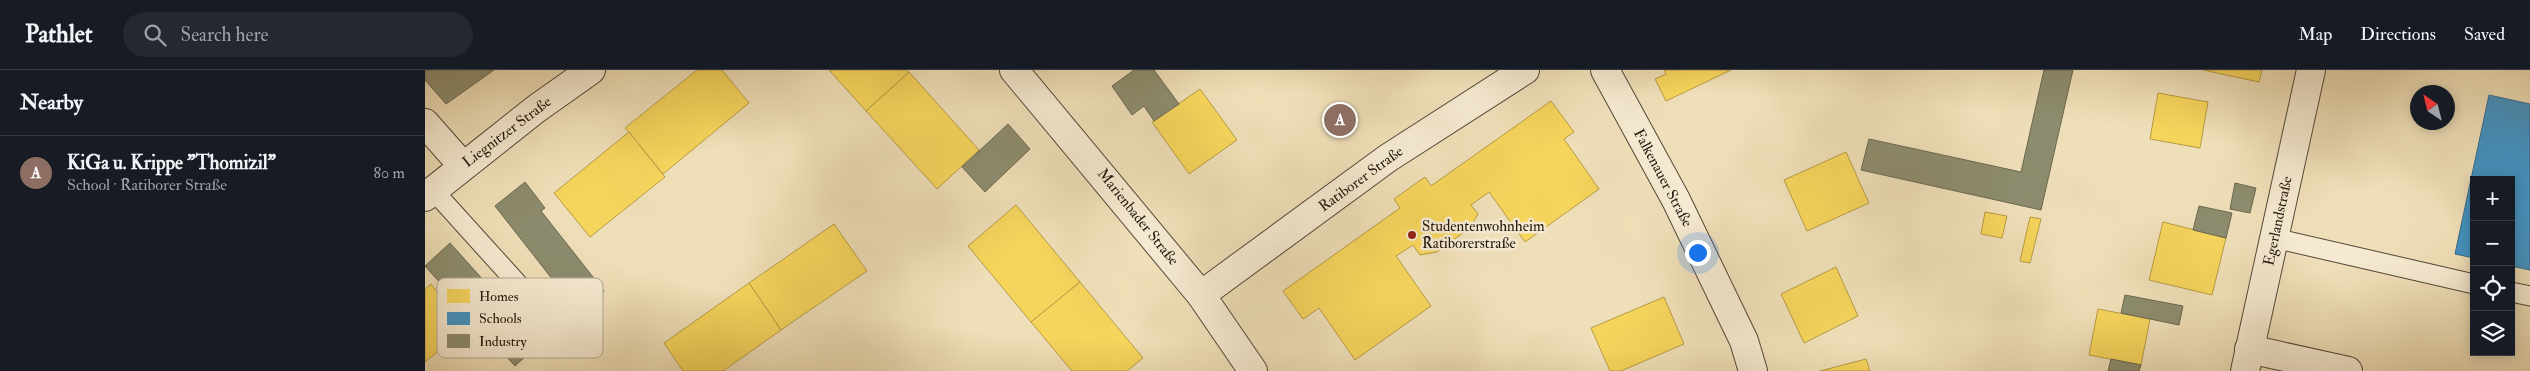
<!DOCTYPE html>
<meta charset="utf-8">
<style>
:root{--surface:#171b24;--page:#242831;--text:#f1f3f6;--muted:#9ea1a6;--line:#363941;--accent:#c59692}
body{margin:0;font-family:"IM FELL Double Pica",serif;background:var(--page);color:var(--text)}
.controls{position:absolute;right:15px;bottom:15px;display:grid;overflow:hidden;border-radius:0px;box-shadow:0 2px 12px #0003}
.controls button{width:45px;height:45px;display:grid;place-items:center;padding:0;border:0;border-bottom:1px solid var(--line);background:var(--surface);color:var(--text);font:25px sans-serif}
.compass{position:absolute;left:1985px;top:15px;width:45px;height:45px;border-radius:50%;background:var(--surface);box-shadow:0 2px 12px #0003;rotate:325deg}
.you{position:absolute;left:1272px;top:182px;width:18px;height:18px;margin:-12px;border:4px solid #fff;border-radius:50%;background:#1a73e8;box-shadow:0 0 0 8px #1a73e833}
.badge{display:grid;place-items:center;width:32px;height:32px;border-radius:50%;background:var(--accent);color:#fff;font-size:16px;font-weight:700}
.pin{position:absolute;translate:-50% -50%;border:2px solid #fff;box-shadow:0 1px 5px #0006}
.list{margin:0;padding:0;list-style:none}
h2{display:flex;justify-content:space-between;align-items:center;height:65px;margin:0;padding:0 20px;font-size:21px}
h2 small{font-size:16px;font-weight:400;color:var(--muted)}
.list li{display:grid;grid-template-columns:32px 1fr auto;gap:15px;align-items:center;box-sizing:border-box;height:75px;padding:0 20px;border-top:1px solid var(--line)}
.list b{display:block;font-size:19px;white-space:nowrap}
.list p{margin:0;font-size:16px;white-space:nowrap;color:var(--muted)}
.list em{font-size:16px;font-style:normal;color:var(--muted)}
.icon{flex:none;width:28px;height:28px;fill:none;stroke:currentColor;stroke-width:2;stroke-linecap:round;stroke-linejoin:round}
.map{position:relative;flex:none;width:2105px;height:301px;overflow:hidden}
header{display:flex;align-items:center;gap:30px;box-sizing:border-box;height:70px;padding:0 25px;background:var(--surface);border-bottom:1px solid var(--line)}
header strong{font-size:24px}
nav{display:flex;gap:28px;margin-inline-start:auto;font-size:18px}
.search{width:350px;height:45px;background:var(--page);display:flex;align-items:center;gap:12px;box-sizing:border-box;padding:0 18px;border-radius:28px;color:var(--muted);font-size:19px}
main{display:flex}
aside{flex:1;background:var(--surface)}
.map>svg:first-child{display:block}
.homes{fill:#f6d55c;stroke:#b69b44}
.schools{fill:#4393c3;stroke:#386d8c}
.industry{fill:#8c8c6e;stroke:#6b6851}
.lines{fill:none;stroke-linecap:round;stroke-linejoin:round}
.lane-casing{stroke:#534738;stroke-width:21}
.street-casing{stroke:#534738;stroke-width:30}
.lane{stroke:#f5ead1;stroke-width:19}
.street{stroke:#f5ead1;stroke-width:28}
.poi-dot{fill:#8f2418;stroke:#f5ead1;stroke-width:2}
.labels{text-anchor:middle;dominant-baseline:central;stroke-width:5;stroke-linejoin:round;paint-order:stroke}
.street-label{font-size:15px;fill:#1f140d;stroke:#f5ead1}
.poi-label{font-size:15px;fill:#1f140d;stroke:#f5ead1;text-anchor:start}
.key{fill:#f5ead1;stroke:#b5aa96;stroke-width:1}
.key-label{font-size:14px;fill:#1f140d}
</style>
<header>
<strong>Pathlet</strong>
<div class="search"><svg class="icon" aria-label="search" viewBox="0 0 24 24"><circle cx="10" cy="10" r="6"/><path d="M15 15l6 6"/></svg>Search here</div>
<nav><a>Map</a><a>Directions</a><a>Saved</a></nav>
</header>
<main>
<aside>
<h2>Nearby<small></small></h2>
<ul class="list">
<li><span class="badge" style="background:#8d6e63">A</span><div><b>KiGa u. Krippe &quot;Thomizil&quot;</b><p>School · Ratiborer Straße</p></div><em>80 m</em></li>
</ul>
</aside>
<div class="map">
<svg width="2105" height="301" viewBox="0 0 2105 301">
<rect width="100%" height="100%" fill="#efdfb8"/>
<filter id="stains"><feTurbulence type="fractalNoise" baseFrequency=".004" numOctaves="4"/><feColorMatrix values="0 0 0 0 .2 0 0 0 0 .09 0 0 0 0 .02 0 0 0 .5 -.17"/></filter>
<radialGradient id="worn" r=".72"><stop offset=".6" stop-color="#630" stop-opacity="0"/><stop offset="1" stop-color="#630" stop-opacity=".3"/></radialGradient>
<g class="homes">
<path d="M272,0H297L324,33L238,104L200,58Z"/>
<path d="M404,0H481L484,2L441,41Z"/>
<path d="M1239,0H1306L1241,31L1230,9L1241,4Z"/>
<path d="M1778,0H1837L1834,12Z"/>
<path d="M484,2L554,80L512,119L441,41Z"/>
<path d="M775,19L812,70L764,104L727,52Z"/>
<path d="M1733,23L1783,32L1775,78L1725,69Z"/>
<path d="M1126,31L1149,62L1139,69L1174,119L1100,172L1064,122L1046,135L1053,144L1045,158L1012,182L995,185L988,175L971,186L1006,236L930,290L894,238L878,249L858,221L975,138L969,129L1000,107L1006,116Z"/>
<path d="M204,62L240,107L165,167L129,123Z"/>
<path d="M1421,82L1444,133L1382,161L1359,110Z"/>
<path d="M591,135L655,212L606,252L543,176Z"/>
<path d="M1560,142L1582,146L1577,168L1556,164Z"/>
<path d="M1605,147L1616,149L1605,193L1595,191Z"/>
<path d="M1738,152L1801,168L1787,225L1724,210Z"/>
<path d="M409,154L442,201L356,260L324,213Z"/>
<path d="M1411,197L1433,246L1379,273L1356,224Z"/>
<path d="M655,212L718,288L702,301H647L606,252Z"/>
<path d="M324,213L356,260L298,301H258L239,273Z"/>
<path d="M6,214L41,259L0,292V219Z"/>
<path d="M1239,227L1259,274L1196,301H1185L1166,258Z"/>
<path d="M1673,239L1725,249L1716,295L1664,285Z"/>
<path d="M1441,289L1445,301H1395Z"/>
</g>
<path class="schools" d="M2064,25L2105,34V200L2086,196V110H2049V188L2030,184Z"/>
<g class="industry">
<path d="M0,0H69L21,34L0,10Z"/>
<path d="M709,0H729L754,34L729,51L719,36L707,45L687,16Z"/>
<path d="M1619,0H1648L1616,140L1436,100L1444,69L1596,102Z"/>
<path d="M583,54L605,79L560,122L537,97Z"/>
<path d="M100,112L120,138L116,141L179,221L153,242L70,136Z"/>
<path d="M1810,113L1831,118L1825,143L1805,139Z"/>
<path d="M1774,136L1807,143L1801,168L1768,160Z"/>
<path d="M25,173L115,273L90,296L0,196Z"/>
<path d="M1700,225L1758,236L1754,255L1696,243Z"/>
<path d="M1686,289L1716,295L1714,301H1683Z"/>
</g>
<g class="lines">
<defs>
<g id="lane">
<path d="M8,120L130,255"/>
<path d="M1849,168L2049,214"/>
<path d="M2086,222L2105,226"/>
</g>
<g id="street">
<path d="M589,0L776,225L828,301"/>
<path d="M1180,0L1251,130L1319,271L1328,301"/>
<path d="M0,53L37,95"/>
<path d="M0,127L111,39L166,0"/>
<path d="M776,225L963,88L1100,0"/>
<path d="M1824,279L1923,301"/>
<path d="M1820,301L1886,0"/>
</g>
</defs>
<use href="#lane" class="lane-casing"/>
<use href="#street" class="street-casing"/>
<use href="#lane" class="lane"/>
<use href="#street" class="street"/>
</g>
<circle class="poi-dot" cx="987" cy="165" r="5"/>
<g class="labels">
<g class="street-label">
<text transform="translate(82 62) rotate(-37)">Liegnitzer Straße</text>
<text transform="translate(1238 108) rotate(62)">Falkenauer Straße</text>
<text transform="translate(936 109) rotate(-36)">Ratiborer Straße</text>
<text transform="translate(713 147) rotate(51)">Marienbader Straße</text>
<text transform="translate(1853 151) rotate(-78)">Egerlandstraße</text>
</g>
<g class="poi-label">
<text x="997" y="156">Studentenwohnheim<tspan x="997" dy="17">Ratiborerstraße</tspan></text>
</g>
</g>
<rect x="12" y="208" width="166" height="80" rx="8" class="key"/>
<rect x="22" y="219" width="23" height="14" fill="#f6d55c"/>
<rect x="22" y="242" width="23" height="13" fill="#4393c3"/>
<rect x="22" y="264" width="23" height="14" fill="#8c8c6e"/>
<g class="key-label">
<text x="54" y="231">Homes</text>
<text x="54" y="253">Schools</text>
<text x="54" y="276">Industry</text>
</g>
<rect width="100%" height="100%" filter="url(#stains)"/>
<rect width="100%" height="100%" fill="url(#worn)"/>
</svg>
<div class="controls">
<button>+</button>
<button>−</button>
<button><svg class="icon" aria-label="locate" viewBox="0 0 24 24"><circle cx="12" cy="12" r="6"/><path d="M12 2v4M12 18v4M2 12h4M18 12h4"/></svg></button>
<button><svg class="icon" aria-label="layers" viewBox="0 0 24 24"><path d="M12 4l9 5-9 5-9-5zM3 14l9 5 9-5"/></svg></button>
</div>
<svg class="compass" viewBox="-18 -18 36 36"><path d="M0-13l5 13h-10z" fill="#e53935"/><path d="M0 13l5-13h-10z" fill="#9ea1a6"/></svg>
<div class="you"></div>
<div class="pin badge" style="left:915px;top:50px;background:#8d6e63">A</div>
</div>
</main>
